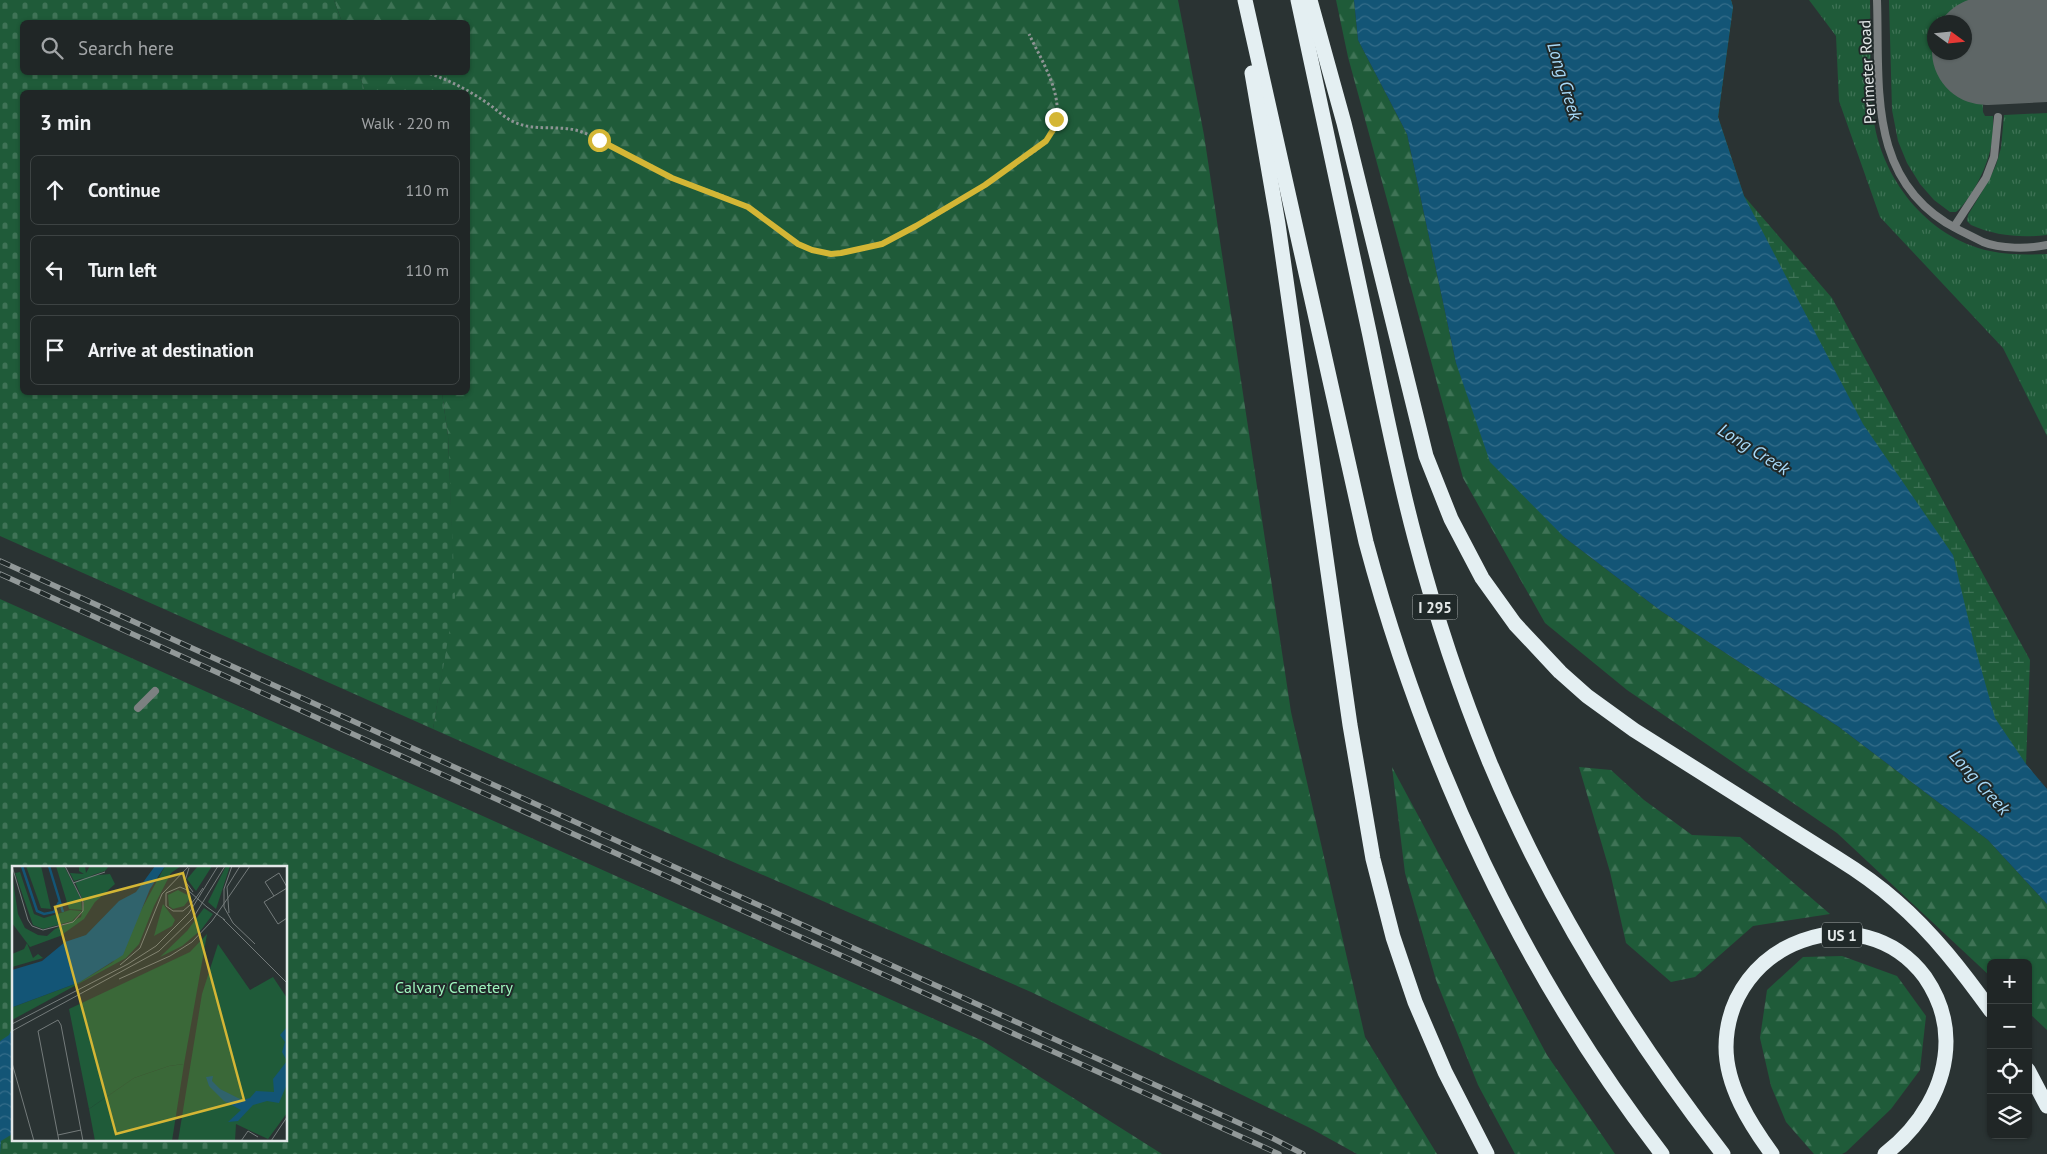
<!DOCTYPE html>
<meta charset="utf-8">
<style>
:root{--surface:#202626;--page:#282e2e;--text:#f1f3f6;--muted:#a2a5a7;--line:#3d4343}
body{margin:0;font-family:"PT Sans",sans-serif;background:var(--page);color:var(--text)}
.controls{position:absolute;right:15px;bottom:15px;display:grid;overflow:hidden;border-radius:8px;box-shadow:0 1px 4px #0004}
.controls button{width:45px;height:45px;display:grid;place-items:center;padding:0;border:0;border-bottom:1px solid var(--line);background:var(--surface);color:var(--text);font:25px sans-serif}
.compass{position:absolute;left:1927px;top:15px;width:45px;height:45px;border-radius:50%;background:var(--surface);box-shadow:0 1px 4px #0004;rotate:105deg}
.stop{position:absolute;width:15px;height:15px;margin:-11px;border:4px solid #d4b635;border-radius:50%;background:#fff}
.stop.end{background:#d4b635;border-color:#fff;box-shadow:0 1px 5px #0008}
.list{margin:0;padding:0;list-style:none}
h2{display:flex;justify-content:space-between;align-items:center;height:65px;margin:0;padding:0 20px;font-size:21px}
h2 small{font-size:16px;font-weight:400;color:var(--muted)}
.list li{display:grid;grid-template-columns:32px 1fr auto;gap:15px;align-items:center;box-sizing:border-box;height:70px;margin:0 10px 10px;padding:0 10px;border:1px solid var(--line);border-radius:8px}
.list b{display:block;font-size:19px;white-space:nowrap}
.list em{font-size:16px;font-style:normal;color:var(--muted)}
.icon{flex:none;width:28px;height:28px;fill:none;stroke:currentColor;stroke-width:2;stroke-linecap:round;stroke-linejoin:round}
.map{position:relative;flex:none;width:2047px;height:1154px;overflow:hidden}
.search{position:absolute;background:var(--surface);box-shadow:0 1px 4px #0004;left:20px;top:20px;width:450px;height:55px;display:flex;align-items:center;gap:12px;box-sizing:border-box;padding:0 18px;border-radius:8px;color:var(--muted);font-size:19px}
.panel{position:absolute;background:var(--surface);box-shadow:0 1px 4px #0004;left:20px;top:90px;width:450px;height:305px;border-radius:8px}
.map>svg:first-child{display:block}
.grass{fill:url(#grass-tufts);fill-rule:evenodd}
.forest{fill:url(#forest-firs)}
.wetland{fill:url(#wetland-marsh)}
.cemetery{fill:url(#cemetery-stones);fill-rule:evenodd}
.water{fill:url(#water-waves)}
.lines{fill:none;stroke-linecap:round;stroke-linejoin:round}
.taxiway{stroke:#5e6666;stroke-width:44}
.runway{stroke:#5e6666;stroke-width:108}
.path{stroke:#8d9494;stroke-width:3;stroke-dasharray:2.5 2.5;stroke-linecap:butt}
.lane{stroke:#7c8081;stroke-width:8}
.highway{stroke:#e4eff2;stroke-width:15}
.rail-casing{stroke:#929999;stroke-width:5.5}
.rail{stroke:#202929;stroke-width:4;stroke-dasharray:11;stroke-linecap:butt}
.route{stroke:#d4b635;stroke-width:6}
.labels{text-anchor:middle;dominant-baseline:central;stroke-width:4;stroke-linejoin:round;paint-order:stroke}
.shield{fill:#202929;stroke:#a8afaf;stroke-width:1}
.shield-label{font-size:15px;font-weight:bold;fill:#e3e8e8}
.street-label{font-size:16px;fill:#e3e8e8;stroke:#202929}
.park-label{font-size:16px;fill:#9ff5be;stroke:#202929}
.water-label{font-size:18px;font-style:italic;fill:#a8daf9;stroke:#202929}
.inset-river{fill:none;stroke:#135576;stroke-width:2.5}
.inset-road{fill:none;stroke:#747b7b;stroke-width:1}
.view{fill:#d4b635;fill-opacity:0.15;stroke:#d4b635;stroke-width:2.5}
.inset-edge{fill:none;stroke:#e3e8e8;stroke-width:2.5}
</style>
<div class="map">
<svg width="2047" height="1154" viewBox="0 0 2047 1154">
<defs>
<pattern id="grass-tufts" width="24" height="20" patternUnits="userSpaceOnUse" patternTransform="scale(1.25)"><rect width="24" height="20" fill="#1f5b39"/><path d="M3 7l-1-3M5 7V3M7 7l1-3M15 17l-1-3M17 17v-4M19 17l1-3" fill="none" stroke="#3f7356"/></pattern>
<pattern id="forest-firs" width="22" height="20" patternUnits="userSpaceOnUse" patternTransform="scale(1.25)"><rect width="22" height="20" fill="#1f5b39"/><path d="M5 1l3.5 6h-7zM16 11l3.5 6h-7z" fill="#3f7356"/></pattern>
<pattern id="wetland-marsh" width="20" height="14" patternUnits="userSpaceOnUse" patternTransform="scale(1.25)"><rect width="20" height="14" fill="#1f5b39"/><path d="M1 5h8M5 5V1M11 12h8M15 12V8" fill="none" stroke="#3f7356"/></pattern>
<pattern id="cemetery-stones" width="16" height="16" patternUnits="userSpaceOnUse" patternTransform="scale(1.25)"><rect width="16" height="16" fill="#1f5b39"/><path d="M2 7V4a2 2 0 0 1 4 0v3zM10 15v-3a2 2 0 0 1 4 0v3z" fill="#3f7356"/></pattern>
<pattern id="water-waves" width="16" height="10" patternUnits="userSpaceOnUse" patternTransform="scale(1.25)"><rect width="16" height="10" fill="#135576"/><path d="M0 5q4-4 8 0t8 0" fill="none" stroke="#356d8a"/></pattern>
</defs>
<rect width="100%" height="100%" fill="#2a3333"/>
<g class="grass">
<path d="M1809,0H1870C1871,38 1869,77 1873,115C1880,177 1927,238 1990,251C2009,255 2028,255 2047,254V436L2003,348L1880,217L1839,101L1836,36Z"/>
<path d="M1889,0H1980L1983,112L1985,116H1993C1993,127 1993,140 1990,151C1986,169 1970,201 1956,212H1950L1934,200L1920,184L1907,163L1898,141L1892,110ZM1934,22H1964V52H1934Z"/>
<path d="M2047,113V235C2021,238 1996,236 1971,225L1967,221L1968,215L1989,180L1996,165L2001,148L2004,115Z"/>
</g>
<g class="forest">
<path d="M334,0H1178L1204,135L1291,712L1365,1037L1437,1154H1357L1310,1128L1031,992L724,858L433,729L454,597L448,436L442,393L468,392V92H365L359,73L468,72V22H342Z"/>
<path d="M1336,0H1354L1358,40L1407,134L1456,363L1564,537L1661,611L1839,727L1988,840L2047,904V1030L2028,1012V963H1991V977L1837,833L1627,690L1545,623L1463,478L1348,57Z"/>
<path d="M1392,767L1547,1055L1615,1154H1515L1478,1085L1436,980L1405,873Z"/>
<path d="M1579,767L1611,770L1644,800L1692,835L1740,837L1830,914L1753,926L1695,977L1671,982L1626,943L1610,872Z"/>
<path d="M1842,956L1897,976L1926,1016L1920,1070L1891,1109L1846,1152L1842,1154H1814L1786,1122L1771,1086L1760,1038L1767,990L1803,957Z"/>
</g>
<path class="wetland" d="M1731,0L1733,7L1718,117L1744,196L1832,298L2030,660L2026,764L1658,323Z"/>
<g class="cemetery">
<path d="M0,0H334L342,22H22V72L359,73L365,92H22V392L442,393L448,436L455,597L433,729L0,536Z"/>
<path d="M0,599L983,1041L1162,1154H0ZM14,868H286V1140H14Z"/>
</g>
<g class="water">
<path d="M1354,0H1731L1733,7L1718,117L1744,196L1863,424L1953,555L1975,647L1995,718L2026,764L2047,789V904L1988,840L1839,727L1661,611L1564,537L1490,462L1456,363L1407,134L1358,40Z"/>
<path d="M14,1024V1133L1,1141L0,1154V1041L9,1035Z"/>
</g>
<g class="lines">
<path class="taxiway" d="M2014,0L2026,19L2047,35"/>
<path class="runway" d="M1986,51L2047,48"/>
<path class="path" d="M425,72C450,80 470,91 490,105C498,111 505,118 514,122C535,132 560,124 582,132C613,144 642,164 673,178C693,187 714,191 734,201C768,216 794,253 833,253C885,254 962,200 1004,171C1016,163 1038,151 1047,140C1073,108 1043,64 1029,34"/>
<g class="lane">
<path d="M1877,0C1880,87 1866,183 1959,230C1967,234 1975,238 1983,242C2000,249 2029,249 2047,245"/>
<path d="M1954,227L1986,178L1994,157L1998,117"/>
<path d="M138,708L155,691"/>
</g>
<g class="highway">
<path d="M1245,0L1366,542C1425,763 1522,973 1662,1154"/>
<path d="M1298,0C1322,112 1346,224 1370,336C1384,404 1397,471 1415,538C1435,614 1460,690 1490,763C1549,904 1630,1034 1723,1154"/>
<path d="M1310,0L1344,123L1426,456L1451,519L1482,578L1515,624L1560,672L1587,696L1634,730L1837,858C1858,871 1878,885 1896,901C1933,933 1963,972 1991,1011"/>
<path d="M1252,73L1278,224L1350,725L1373,859L1393,937L1415,1002L1445,1072L1487,1154"/>
<path d="M2028,1070L2047,1106"/>
<path d="M1772,1154C1750,1124 1726,1086 1726,1047C1727,942 1861,892 1925,977C1938,996 1946,1018 1946,1041C1946,1086 1920,1127 1885,1154"/>
</g>
<defs>
<g id="rail">
<path d="M0,561L1270,1137L1303,1154"/>
<path d="M0,574L1279,1154"/>
</g>
</defs>
<use href="#rail" class="rail-casing"/>
<use href="#rail" class="rail"/>
</g>
<g class="lines">
<path class="route" d="M599,140L672,178L748,207L798,244L812,250L831,254L841,253L882,244L916,226L985,185L1046,141L1053,130L1056,119"/>
</g>
<g class="labels">
<g class="shield">
<rect x="1412.5" y="594.5" width="45" height="25" rx="4"/>
<rect x="1822" y="922.5" width="40" height="25" rx="4"/>
</g>
<g class="shield-label">
<text x="1435" y="607">I 295</text>
<text x="1842" y="935">US 1</text>
</g>
<g class="street-label">
<text transform="translate(1867 72) rotate(-93)">Perimeter Road</text>
</g>
<g class="park-label">
<text x="454" y="987">Calvary Cemetery</text>
</g>
<g class="water-label">
<text transform="translate(1565 81) rotate(73)">Long Creek</text>
<text transform="translate(1754 449) rotate(32)">Long Creek</text>
<text transform="translate(1980 782) rotate(48)">Long Creek</text>
</g>
</g>
<g transform="translate(12 866)">
<rect width="275" height="275" fill="#2a3333"/>
<path d="M14,0H29L39,43L29,42ZM44,0H52L69,33L70,44L57,43ZM67,0H73L74,7L78,0H97L93,5L62,15L58,7L72,8L67,5ZM8,6L22,48L32,52L58,44L70,45L60,55L31,63L21,59L3,7ZM0,8L6,48L13,62L26,69L35,70L43,63L69,51L72,37L63,16L76,10L98,8L103,18L83,36L72,53L48,70L18,81L0,57Z" fill="#1f5b39"/>
<path d="M153,0H169L159,7L142,40L127,78L114,92L0,154L1,141L68,116L101,96ZM186,0H200L184,25L175,13ZM214,0H218L204,43L196,36ZM166,24L179,31L172,40L161,43L157,40L156,29ZM151,38L163,54L160,60L142,70ZM192,42L201,48L189,64L170,80L148,91L175,65ZM195,68L172,198L157,200L122,212L77,243L57,143L178,86ZM15,77L21,92L26,88L31,92L0,101V88L12,83Z" fill="#1f5b39"/>
<path d="M206,78L238,124L261,111L275,132V247L256,273L224,258L223,275H166L190,128ZM172,198L160,275H83L77,243L122,212L157,200Z" fill="#1f5b39"/>
<path d="M143,0H153L138,23L111,89L68,116L1,141L0,104L30,95L53,76L74,69L107,35L124,26ZM275,161V218L267,237L255,235L241,239L226,255L216,256L229,244L212,235L197,220L194,211L201,210L200,215L208,223L230,234L238,232L244,225L262,226L261,213L275,195L270,186L273,176L268,169Z" fill="#135576"/>
<path class="inset-river" d="M10,0L25,45L32,48L42,46L47,36M37,0L51,46"/>
<path class="inset-road" d="M0,0L16,54L20,60L31,64L61,56L71,45V36L53,0M220,0L212,23V41L221,57L243,78M177,2L173,15L181,26M61,17L93,6M275,21L267,7L253,16L262,30L252,36L266,58L275,52M191,22L183,33L178,39L171,45H161L154,40V27L168,21L175,24L178,26L195,41L213,54M262,30L275,22M217,47L215,21L228,0M211,53L275,117M108,99L128,82L150,28L177,0M107,113L158,90L180,76L200,55L238,0M0,158L116,98L144,80L177,47L206,0M0,165L147,85L181,52L213,0M0,197L22,275M46,269L69,264M47,275L26,165L46,154L49,159L71,275M229,275L236,265L246,271M259,275L275,251"/>
<path class="view" d="M171,7L232,234L104,268L43,41Z"/>
<rect width="275" height="275" class="inset-edge"/>
</g>
</svg>
<div class="controls">
<button>+</button>
<button>−</button>
<button><svg class="icon" aria-label="locate" viewBox="0 0 24 24"><circle cx="12" cy="12" r="6"/><path d="M12 2v4M12 18v4M2 12h4M18 12h4"/></svg></button>
<button><svg class="icon" aria-label="layers" viewBox="0 0 24 24"><path d="M12 4l9 5-9 5-9-5zM3 14l9 5 9-5"/></svg></button>
</div>
<svg class="compass" viewBox="-18 -18 36 36"><path d="M0-13l5 13h-10z" fill="#e53935"/><path d="M0 13l5-13h-10z" fill="#a2a5a7"/></svg>
<div class="stop" style="left:599px;top:140px"></div>
<div class="stop end" style="left:1056px;top:119px"></div>
<div class="search"><svg class="icon" aria-label="search" viewBox="0 0 24 24"><circle cx="10" cy="10" r="6"/><path d="M15 15l6 6"/></svg>Search here</div>
<section class="panel">
<h2>3 min<small>Walk · 220 m</small></h2>
<ul class="list">
<li><svg class="icon" aria-label="ahead" viewBox="0 0 24 24"><path d="M12 20V5M6 11l6-6 6 6"/></svg><div><b>Continue</b></div><em>110 m</em></li>
<li><svg class="icon" aria-label="left" viewBox="0 0 24 24"><path d="M17 20v-9H6M10 6l-5 5 5 5"/></svg><div><b>Turn left</b></div><em>110 m</em></li>
<li><svg class="icon" aria-label="arrive" viewBox="0 0 24 24"><path d="M6 21V4h12l-3 4 3 4H6"/></svg><div><b>Arrive at destination</b></div></li>
</ul>
</section>
</div>
